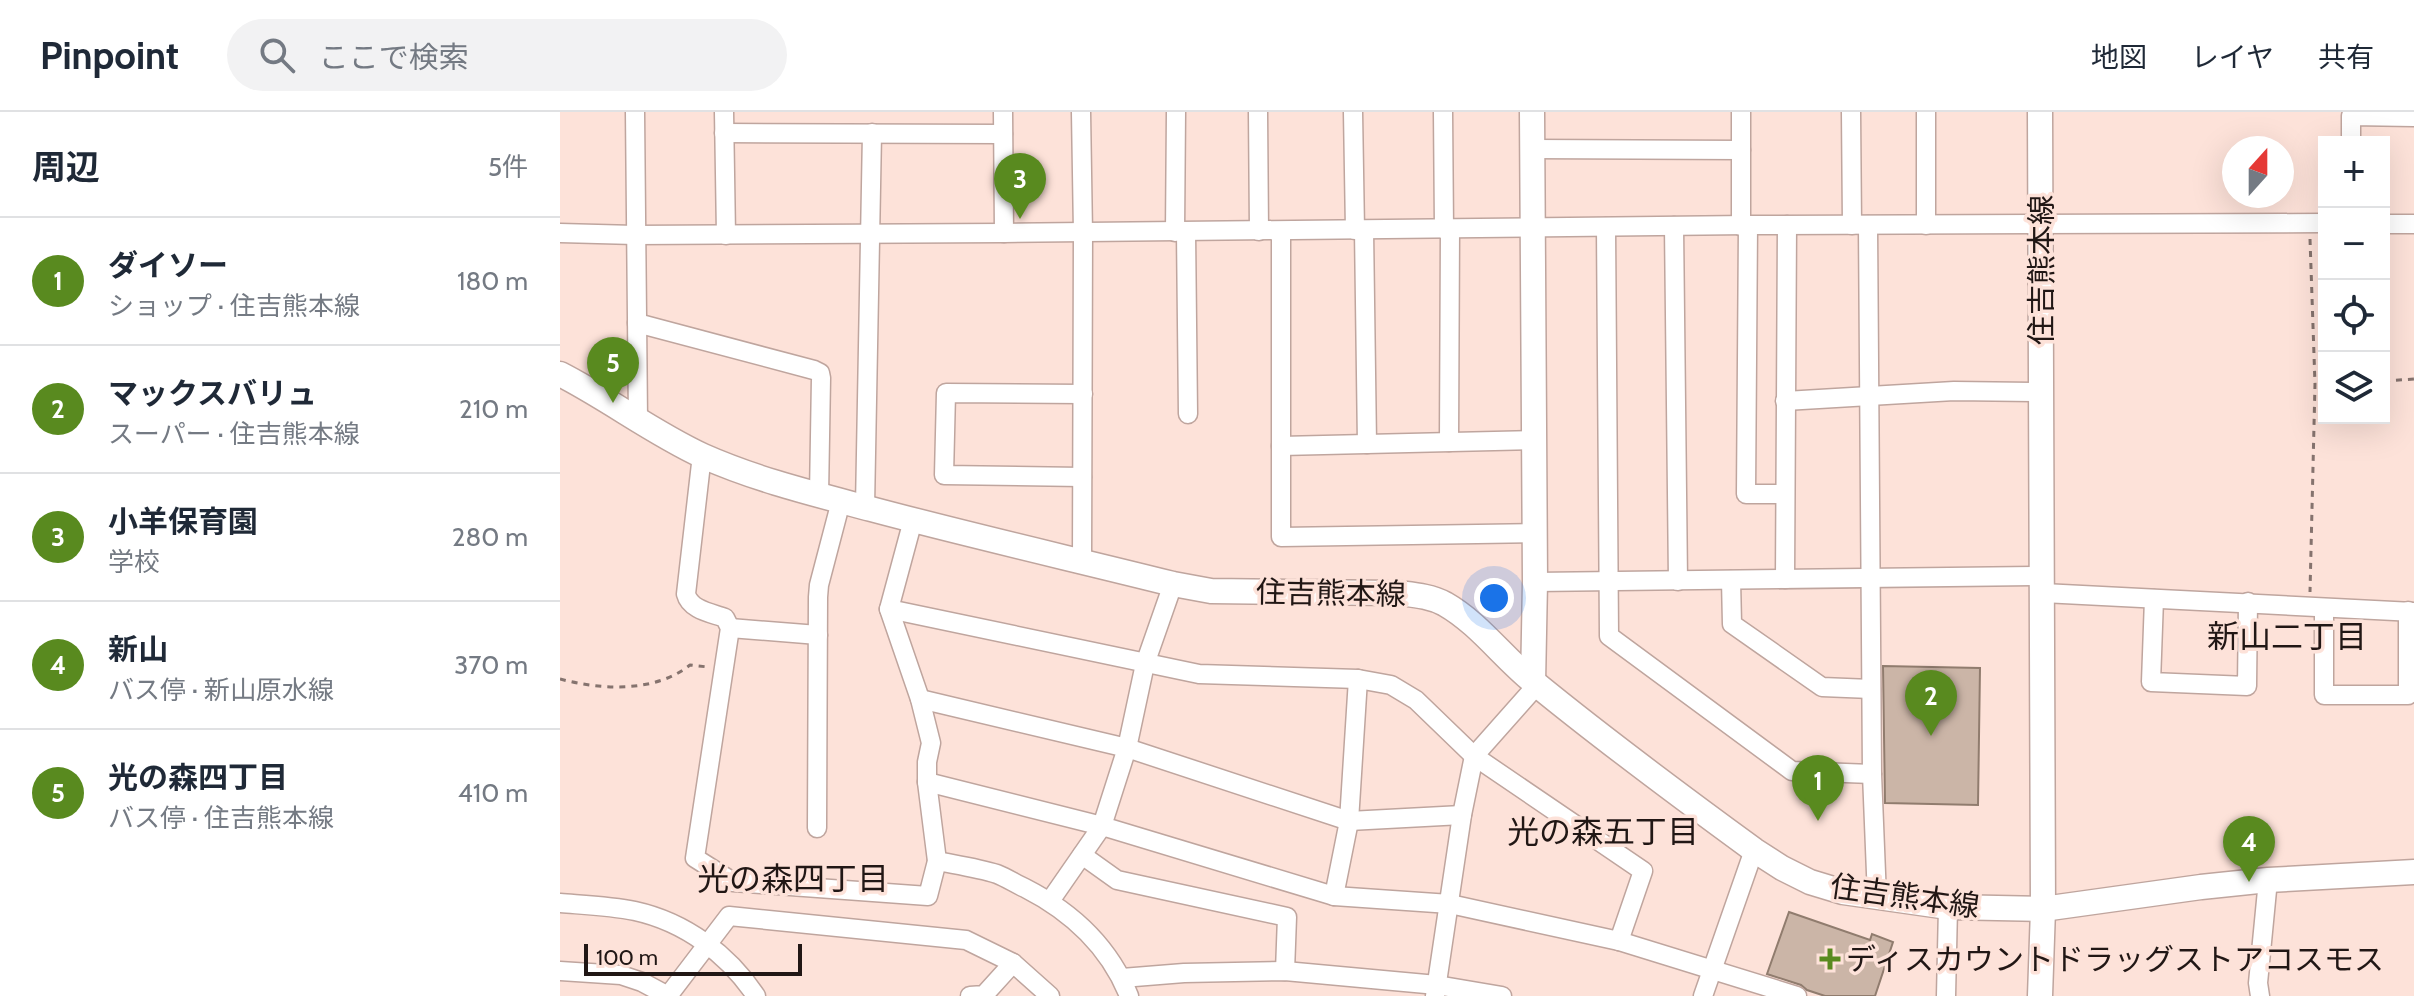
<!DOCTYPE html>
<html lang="ja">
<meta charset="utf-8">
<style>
:root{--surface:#fff;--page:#f2f2f3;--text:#1f2937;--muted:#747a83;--line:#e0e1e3;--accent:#598a1f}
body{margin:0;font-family:Cabin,"Noto Sans JP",sans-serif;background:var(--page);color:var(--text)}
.controls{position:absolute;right:24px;top:24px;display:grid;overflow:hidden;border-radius:0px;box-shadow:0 8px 32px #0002}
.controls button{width:72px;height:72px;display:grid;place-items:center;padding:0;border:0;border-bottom:2px solid var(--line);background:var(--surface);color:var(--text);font:40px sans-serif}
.compass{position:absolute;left:1662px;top:24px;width:72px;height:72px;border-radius:50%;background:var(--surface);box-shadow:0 8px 32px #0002;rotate:21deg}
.scale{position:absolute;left:24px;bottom:20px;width:218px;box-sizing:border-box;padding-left:8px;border:4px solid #211715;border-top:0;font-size:22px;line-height:28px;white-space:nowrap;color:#211715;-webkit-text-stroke:6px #fde2d9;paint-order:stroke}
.you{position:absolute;left:934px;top:486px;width:28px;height:28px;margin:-20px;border:6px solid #fff;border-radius:50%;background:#1a73e8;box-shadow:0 0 0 12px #1a73e833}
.badge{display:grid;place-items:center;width:52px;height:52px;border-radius:50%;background:var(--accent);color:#fff;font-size:26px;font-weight:700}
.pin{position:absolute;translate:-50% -66px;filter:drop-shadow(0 2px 4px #0008)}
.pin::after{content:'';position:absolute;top:42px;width:28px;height:24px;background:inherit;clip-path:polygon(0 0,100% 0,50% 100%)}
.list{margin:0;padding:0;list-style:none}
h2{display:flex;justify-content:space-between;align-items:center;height:104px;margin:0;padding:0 32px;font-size:34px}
h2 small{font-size:26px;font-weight:400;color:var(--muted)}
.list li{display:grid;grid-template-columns:52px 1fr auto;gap:24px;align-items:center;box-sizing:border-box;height:128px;padding:0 32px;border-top:2px solid var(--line)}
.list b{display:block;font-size:30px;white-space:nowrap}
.list p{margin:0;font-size:26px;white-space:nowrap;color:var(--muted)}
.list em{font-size:26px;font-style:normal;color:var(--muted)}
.icon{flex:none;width:44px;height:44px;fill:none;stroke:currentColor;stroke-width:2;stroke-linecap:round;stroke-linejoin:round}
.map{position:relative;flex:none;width:1854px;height:884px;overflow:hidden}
header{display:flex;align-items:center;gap:48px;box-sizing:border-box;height:112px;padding:0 40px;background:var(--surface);border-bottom:2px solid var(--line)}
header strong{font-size:38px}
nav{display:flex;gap:44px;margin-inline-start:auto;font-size:28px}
.search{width:560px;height:72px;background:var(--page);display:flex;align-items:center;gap:20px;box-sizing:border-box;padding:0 28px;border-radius:44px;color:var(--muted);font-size:30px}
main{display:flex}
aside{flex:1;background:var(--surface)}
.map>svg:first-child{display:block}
.building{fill:#cbb5a7;stroke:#907c6e;stroke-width:2}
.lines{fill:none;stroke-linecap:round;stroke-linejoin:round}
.street-casing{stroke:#bfa59e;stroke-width:21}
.secondary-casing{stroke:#bfa59e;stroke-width:27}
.path{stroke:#85736e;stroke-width:3;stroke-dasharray:6 6;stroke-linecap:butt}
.street{stroke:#fff;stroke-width:18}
.secondary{stroke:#fff;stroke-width:24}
.poi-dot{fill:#598a1f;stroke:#fde2d9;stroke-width:3}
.labels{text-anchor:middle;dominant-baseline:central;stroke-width:7;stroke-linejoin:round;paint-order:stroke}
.street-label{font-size:30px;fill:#211715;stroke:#fde2d9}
.poi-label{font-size:30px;fill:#211715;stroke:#fde2d9;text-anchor:start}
.neighbourhood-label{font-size:32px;fill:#211715;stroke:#fde2d9}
</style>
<header>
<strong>Pinpoint</strong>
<div class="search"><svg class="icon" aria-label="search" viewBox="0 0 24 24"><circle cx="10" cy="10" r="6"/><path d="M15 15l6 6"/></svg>ここで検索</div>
<nav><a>地図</a><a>レイヤ</a><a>共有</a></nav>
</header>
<main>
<aside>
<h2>周辺<small>5件</small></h2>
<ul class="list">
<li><span class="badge">1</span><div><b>ダイソー</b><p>ショップ · 住吉熊本線</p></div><em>180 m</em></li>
<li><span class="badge">2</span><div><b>マックスバリュ</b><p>スーパー · 住吉熊本線</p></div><em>210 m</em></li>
<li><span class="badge">3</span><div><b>小羊保育園</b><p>学校</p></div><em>280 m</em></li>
<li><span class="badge">4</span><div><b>新山</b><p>バス停 · 新山原水線</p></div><em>370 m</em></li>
<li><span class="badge">5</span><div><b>光の森四丁目</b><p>バス停 · 住吉熊本線</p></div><em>410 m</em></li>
</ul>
</aside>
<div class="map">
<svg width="1854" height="884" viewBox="0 0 1854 884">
<rect width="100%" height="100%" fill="#fde2d9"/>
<g class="building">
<path d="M1323,554L1420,556L1418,693L1325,691Z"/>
<path d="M1229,800L1310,828L1312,822L1333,830L1315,884H1265L1247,878L1241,873L1207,862Z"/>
</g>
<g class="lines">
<defs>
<g id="street">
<path d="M75,0L78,308"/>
<path d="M164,0L166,123"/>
<path d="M443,0L444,121"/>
<path d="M521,0L523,121L522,450"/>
<path d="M698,0L699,119"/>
<path d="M793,0L795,118"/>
<path d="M883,0L884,117"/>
<path d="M1291,0L1292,113"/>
<path d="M164,21L443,22"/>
<path d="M1791,30V4L1854,5"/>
<path d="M972,37L1181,38"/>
<path d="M1824,112H1854"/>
<path d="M1188,113L1186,382H1225"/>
<path d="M1308,113L1312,662L1317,786"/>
<path d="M1366,113V0"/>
<path d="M1114,114L1118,469"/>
<path d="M1181,114V0"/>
<path d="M1046,115L1049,524L1232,659L1312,662"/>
<path d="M804,118L807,332"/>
<path d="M721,119V425L974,421"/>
<path d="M615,120L616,0"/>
<path d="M626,120L628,302"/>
<path d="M0,121L75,123L444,121L1188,113L1764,111"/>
<path d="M77,211L254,258L260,261L261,266L259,383"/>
<path d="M1225,289L1394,279L1482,280"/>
<path d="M889,330L890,117"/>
<path d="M721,334L974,328"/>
<path d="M142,343L126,482C130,498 152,501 165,506L170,516L135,746L173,770L368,784L377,749L367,670V650L371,631L360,587L329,497L353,408"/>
<path d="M522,365L384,363L386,281L523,282"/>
<path d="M305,395L312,21"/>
<path d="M1225,467L1227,113"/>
<path d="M1171,468L1172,512L1262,575L1311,577"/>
<path d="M975,470L1482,464"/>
<path d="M1483,481L1854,500"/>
<path d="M1594,487L1591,570L1687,574L1688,490"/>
<path d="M329,497L639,562L798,567L831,573L856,588L914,644L1083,759L1059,829"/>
<path d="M1764,497V583H1848V499"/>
<path d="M170,516L258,523"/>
<path d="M360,587L567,636L789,709L902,703"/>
<path d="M367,670L542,714L774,784L890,792L1059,829L1237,884"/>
<path d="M257,716L258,485L259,473L281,389"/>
<path d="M522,743L557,768L727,805L725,859"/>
<path d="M377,749C397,753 418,756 437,762C447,766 456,772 465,776C512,800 549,834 569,884"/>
<path d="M774,784L789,709L798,567"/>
<path d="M490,789L542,714L567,636L585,552L613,472"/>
<path d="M0,791C25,793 51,794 75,799C125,810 168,842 196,884"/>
<path d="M0,859L61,863L82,870L108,884"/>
<path d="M562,866L624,861L725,859L877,873L942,884"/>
<path d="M108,884L169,804L406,828L453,851L490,884"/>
<path d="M410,884L424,883L453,851"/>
<path d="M875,884L902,703L914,644L977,573"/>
<path d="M1143,884L1194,738"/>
<path d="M1386,884L1388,795"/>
<path d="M1700,884L1698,871L1708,768"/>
</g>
<g id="secondary">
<path d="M972,0L975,470L973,571"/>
<path d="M1480,0L1483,797L1480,884"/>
<path d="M0,262C49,287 93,321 143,344C197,368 255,382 311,397C412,424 513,447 613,472L651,479L838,481C854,483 870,484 885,492C920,512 944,547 976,572C1047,630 1120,684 1194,738L1222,756L1250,770L1283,780L1388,795L1483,797L1641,775L1708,768L1854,760"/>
</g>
</defs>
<use href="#street" class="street-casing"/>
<use href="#secondary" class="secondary-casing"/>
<g class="path">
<path d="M1750,127L1755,272L1750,480"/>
<path d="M1824,269L1854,267"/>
<path d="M0,567C41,578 95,581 130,553L148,555"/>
</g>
<use href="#street" class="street"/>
<use href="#secondary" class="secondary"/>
</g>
<path class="poi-dot" d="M1266 835h8v8h8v8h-8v8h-8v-8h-8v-8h8z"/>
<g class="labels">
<g class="street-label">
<text transform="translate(1481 158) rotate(-90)">住吉熊本線</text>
<text transform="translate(771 481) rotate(1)">住吉熊本線</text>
<text transform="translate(1345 784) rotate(8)">住吉熊本線</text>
</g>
<g class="poi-label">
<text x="1286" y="847">ディスカウントドラッグストアコスモス</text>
</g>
<g class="neighbourhood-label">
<text x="1727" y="524">新山二丁目</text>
<text x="1043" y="719">光の森五丁目</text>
<text x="233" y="766">光の森四丁目</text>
</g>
</g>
</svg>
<div class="controls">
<button>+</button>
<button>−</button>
<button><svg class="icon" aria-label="locate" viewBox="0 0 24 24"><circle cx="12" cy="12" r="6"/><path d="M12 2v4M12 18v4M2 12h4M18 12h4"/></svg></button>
<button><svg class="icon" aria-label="layers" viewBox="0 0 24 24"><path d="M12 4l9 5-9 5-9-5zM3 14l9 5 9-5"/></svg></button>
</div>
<svg class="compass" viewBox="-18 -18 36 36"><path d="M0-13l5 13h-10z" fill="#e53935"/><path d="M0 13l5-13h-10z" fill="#747a83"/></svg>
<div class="scale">100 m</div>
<div class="you"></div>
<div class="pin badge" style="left:1258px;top:709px">1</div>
<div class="pin badge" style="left:1371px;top:624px">2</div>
<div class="pin badge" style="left:460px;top:107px">3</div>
<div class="pin badge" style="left:1689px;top:770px">4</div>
<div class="pin badge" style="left:53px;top:291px">5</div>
</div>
</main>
